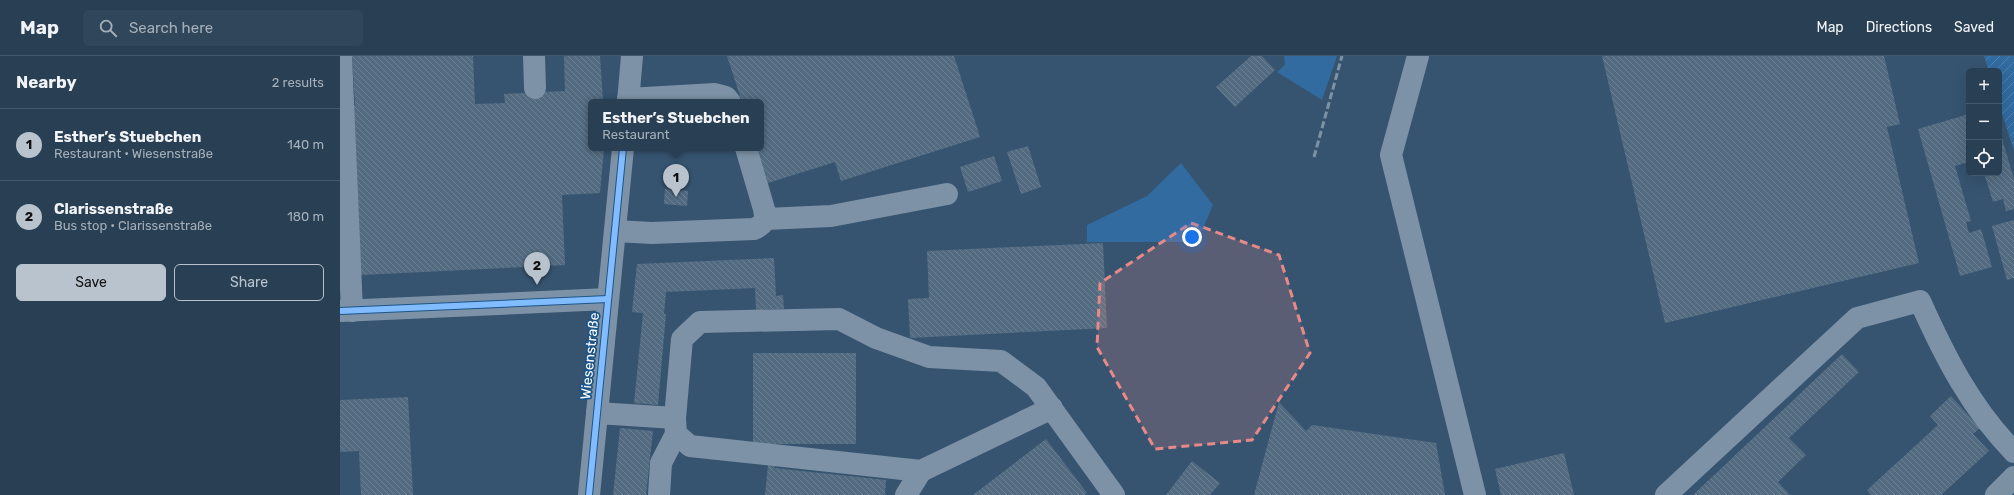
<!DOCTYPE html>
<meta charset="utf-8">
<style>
:root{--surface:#283f54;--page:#30465a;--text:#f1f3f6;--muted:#a5afb8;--line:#44586b;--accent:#b9c3cd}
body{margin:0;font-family:Rubik,sans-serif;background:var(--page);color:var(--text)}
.controls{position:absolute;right:12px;top:12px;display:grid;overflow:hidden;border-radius:6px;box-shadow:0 4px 16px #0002}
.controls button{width:36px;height:36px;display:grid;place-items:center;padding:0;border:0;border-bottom:1px solid var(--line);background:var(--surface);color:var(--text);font:20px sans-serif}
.you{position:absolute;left:852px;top:181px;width:14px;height:14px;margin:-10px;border:3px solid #fff;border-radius:50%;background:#1a73e8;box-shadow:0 0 0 6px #1a73e833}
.badge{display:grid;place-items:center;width:26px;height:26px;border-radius:50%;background:var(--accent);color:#111;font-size:13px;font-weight:700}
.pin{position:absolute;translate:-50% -33px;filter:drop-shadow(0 1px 2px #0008)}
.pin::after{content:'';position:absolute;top:21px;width:14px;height:12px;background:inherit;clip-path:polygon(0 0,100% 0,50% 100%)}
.popup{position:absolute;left:248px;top:43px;width:176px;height:52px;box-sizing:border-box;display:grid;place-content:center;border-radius:6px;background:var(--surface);filter:drop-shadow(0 1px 3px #0005);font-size:13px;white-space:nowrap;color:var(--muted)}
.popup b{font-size:15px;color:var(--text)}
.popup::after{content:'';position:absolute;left:50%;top:100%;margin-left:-8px;border:8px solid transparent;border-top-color:var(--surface)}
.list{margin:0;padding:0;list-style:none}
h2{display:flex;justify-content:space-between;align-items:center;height:52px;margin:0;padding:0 16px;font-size:17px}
h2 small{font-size:13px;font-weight:400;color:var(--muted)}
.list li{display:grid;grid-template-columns:26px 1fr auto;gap:12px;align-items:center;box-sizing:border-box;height:72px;padding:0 16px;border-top:1px solid var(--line)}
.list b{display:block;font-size:15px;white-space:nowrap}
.list p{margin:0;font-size:13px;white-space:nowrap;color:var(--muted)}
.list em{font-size:13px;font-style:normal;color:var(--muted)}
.actions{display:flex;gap:8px;padding:12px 16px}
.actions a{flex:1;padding:9px 0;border:1px solid var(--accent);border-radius:6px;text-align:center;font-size:14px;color:var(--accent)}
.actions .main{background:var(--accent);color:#111}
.icon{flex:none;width:22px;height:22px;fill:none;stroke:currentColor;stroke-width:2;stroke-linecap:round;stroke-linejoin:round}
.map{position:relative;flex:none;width:1674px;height:439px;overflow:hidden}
header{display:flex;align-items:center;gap:24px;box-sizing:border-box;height:56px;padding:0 20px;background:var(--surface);border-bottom:1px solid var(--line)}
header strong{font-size:19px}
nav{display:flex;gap:22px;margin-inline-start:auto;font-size:14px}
.search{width:280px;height:36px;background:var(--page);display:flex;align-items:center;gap:10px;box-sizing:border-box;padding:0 14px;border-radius:6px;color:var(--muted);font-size:15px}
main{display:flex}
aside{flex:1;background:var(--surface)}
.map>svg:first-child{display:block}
.grass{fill:#316ba0}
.garden{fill:url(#garden-furrows)}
.building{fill:url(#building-back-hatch)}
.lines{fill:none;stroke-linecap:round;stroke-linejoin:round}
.minor{stroke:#7d92a6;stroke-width:22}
.major{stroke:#7c90a3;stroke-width:22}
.tram{stroke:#7d92a5;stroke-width:1}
.rail{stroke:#7d92a5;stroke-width:3;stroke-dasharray:7 3;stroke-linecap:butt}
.cycleway-casing{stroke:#1d5589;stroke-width:8}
.cycleway{stroke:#80bcff;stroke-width:6}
.marked{fill:#e88989;fill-opacity:0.2;stroke:#e88989;stroke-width:3;stroke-dasharray:8 5;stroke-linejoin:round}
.labels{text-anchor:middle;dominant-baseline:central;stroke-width:3.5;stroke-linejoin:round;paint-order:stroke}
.street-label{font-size:14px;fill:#fff;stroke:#1d5589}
</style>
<header>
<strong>Map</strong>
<div class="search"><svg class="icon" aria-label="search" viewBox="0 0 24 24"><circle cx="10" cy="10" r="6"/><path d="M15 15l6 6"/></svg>Search here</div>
<nav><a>Map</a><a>Directions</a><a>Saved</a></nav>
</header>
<main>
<aside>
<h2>Nearby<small>2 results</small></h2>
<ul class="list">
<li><span class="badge">1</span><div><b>Esther’s Stuebchen</b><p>Restaurant · Wiesenstraße</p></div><em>140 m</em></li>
<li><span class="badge">2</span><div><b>Clarissenstraße</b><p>Bus stop · Clarissenstraße</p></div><em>180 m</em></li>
</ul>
<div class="actions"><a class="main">Save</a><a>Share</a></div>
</aside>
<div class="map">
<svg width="1674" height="439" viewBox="0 0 1674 439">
<defs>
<pattern id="garden-furrows" width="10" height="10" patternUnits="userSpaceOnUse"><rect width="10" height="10" fill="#316ba0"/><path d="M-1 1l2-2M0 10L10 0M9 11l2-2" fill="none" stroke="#5081ae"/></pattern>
<pattern id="building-back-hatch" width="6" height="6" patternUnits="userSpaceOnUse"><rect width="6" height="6" fill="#526b81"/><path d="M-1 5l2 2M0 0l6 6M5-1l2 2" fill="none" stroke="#6c8194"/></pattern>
</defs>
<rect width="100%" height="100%" fill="#365470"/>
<g class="grass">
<path d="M944,0H997L982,44L937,16L945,9Z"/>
<path d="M841,107L873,149L857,186H747V169L807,140Z"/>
</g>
<path class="garden" d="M1644,0H1674V95L1659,48V15H1649Z"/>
<g class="building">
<path d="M12,0H133L135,48L165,47L164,38L225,35L224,0H260L263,45L269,44L268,46H251V92H264L260,137L222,139L225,209L21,219L8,49H15Z"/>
<path d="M387,0H614L640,81L501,125L495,106L428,127L417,92H421V46H402Z"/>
<path d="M911,0H922L935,14L895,51L876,31Z"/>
<path d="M1262,0H1544L1560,68L1547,71L1579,207L1325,267Z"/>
<path d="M1629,58V106L1615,110L1631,165L1626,166L1629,177L1641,173L1652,211L1620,220L1578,73Z"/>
<path d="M1659,72L1674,123V153L1666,155L1663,143L1653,146L1644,117H1659Z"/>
<path d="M688,90L701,131L681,138L667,96Z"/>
<path d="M654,100L662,125L628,136L620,111Z"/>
<path d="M325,133L348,135L347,150L324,148Z"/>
<path d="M1674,164V222L1667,224L1652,170Z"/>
<path d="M763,187L767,272L570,282L568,243L589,242L587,195Z"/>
<path d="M434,202L436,240L443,239L444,253L416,254L415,232L326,236L324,258H326L318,349L294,347L303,257L292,256L297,208Z"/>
<rect x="413" y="297" width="103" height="91"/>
<path d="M1502,298L1519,316L1449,382L1466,399L1438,426L1450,439H1353Z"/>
<path d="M1611,340L1640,372L1633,378L1649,395L1601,439H1531L1527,434L1598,369L1590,360Z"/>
<path d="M68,341L73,439H21L19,395L0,396V344Z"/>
<path d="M939,346L966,375L972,369L1096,387L1105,439H914Z"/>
<path d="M280,372L313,375L306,439H273Z"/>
<path d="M706,383L747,437L744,439H633Z"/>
<path d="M1224,397L1234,439H1161L1155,413Z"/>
<path d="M852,405L880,427L870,439H826Z"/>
<path d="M428,409L435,410L434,412L546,424L545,439H425Z"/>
</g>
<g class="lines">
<g class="minor">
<path d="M1,0L12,255"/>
<path d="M194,0L195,32"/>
<path d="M1078,0L1051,99L1135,439"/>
<path d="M288,43L375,38L386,41L390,46"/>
<path d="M288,46L292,0"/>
<path d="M426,163L491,160L607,138"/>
<path d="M275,175L312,177L414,173C425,168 426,164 424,153L406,92"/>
<path d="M0,255L268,243"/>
<path d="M712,352L581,415L350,390L336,378L335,362L342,283L360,266L499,263L536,282L589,301L661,305L696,331L774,439"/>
<path d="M257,357L335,362"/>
<path d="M249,439L283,92"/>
<path d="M319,439L321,407L336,378"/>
<path d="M566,439L581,415"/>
<path d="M1326,439L1517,262L1580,245C1605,301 1631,352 1674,396"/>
</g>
<path class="major" d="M1656,439L1674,421"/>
<path class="tram" d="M1671,439L1674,436"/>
<path class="rail" d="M974,101L1002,0"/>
<defs>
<g id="cycleway">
<path d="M0,255L268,243"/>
<path d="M249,439L283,92"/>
</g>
</defs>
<use href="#cycleway" class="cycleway-casing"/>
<use href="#cycleway" class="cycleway"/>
</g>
<path class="marked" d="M851,167L939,199L970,297L912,384L815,393L757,291L760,227Z"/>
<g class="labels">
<g class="street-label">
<text transform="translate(250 300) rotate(-84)">Wiesenstraße</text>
</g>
</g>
</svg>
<div class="controls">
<button>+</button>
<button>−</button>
<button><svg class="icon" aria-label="locate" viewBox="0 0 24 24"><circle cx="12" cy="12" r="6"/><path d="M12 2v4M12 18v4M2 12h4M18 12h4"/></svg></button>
</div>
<div class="you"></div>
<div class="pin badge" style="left:336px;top:141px">1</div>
<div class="popup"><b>Esther’s Stuebchen</b>Restaurant</div>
<div class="pin badge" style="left:197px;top:229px">2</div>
</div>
</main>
